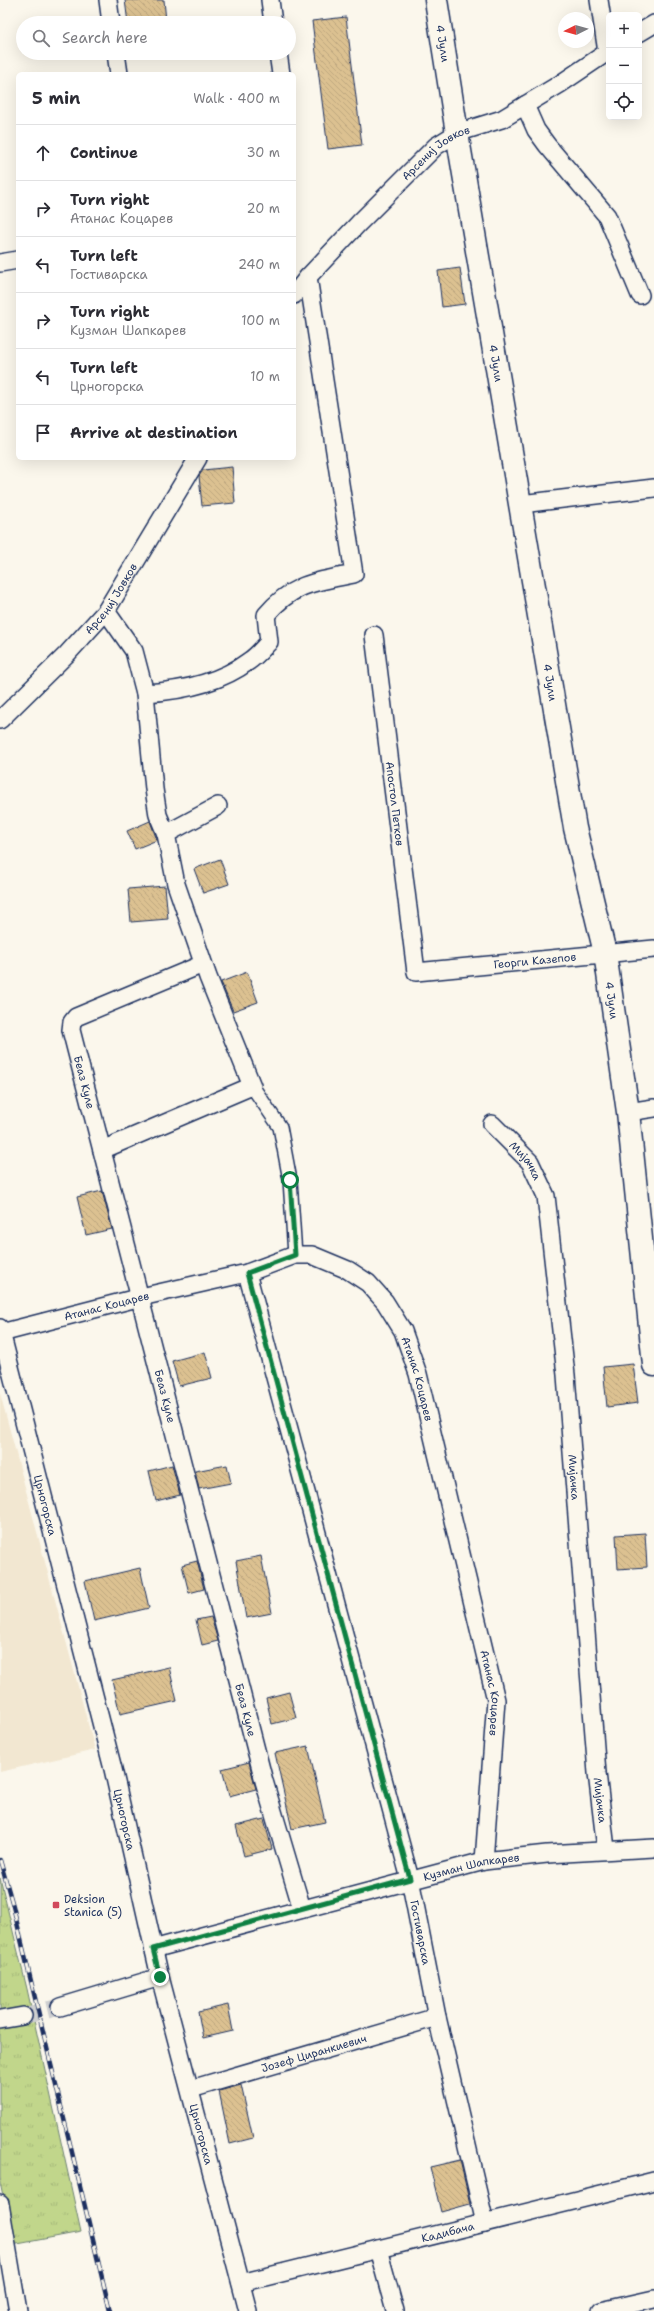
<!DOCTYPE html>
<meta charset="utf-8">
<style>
:root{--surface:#fff;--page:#f7f7f7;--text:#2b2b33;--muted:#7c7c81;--line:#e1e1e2}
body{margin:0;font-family:"Shantell Sans",sans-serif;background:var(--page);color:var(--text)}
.controls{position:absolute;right:12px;top:12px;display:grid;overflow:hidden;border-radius:6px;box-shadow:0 4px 16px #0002}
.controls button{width:36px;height:36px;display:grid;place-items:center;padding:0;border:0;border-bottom:1px solid var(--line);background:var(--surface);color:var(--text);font:20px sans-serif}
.compass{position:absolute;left:558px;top:12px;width:36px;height:36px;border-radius:50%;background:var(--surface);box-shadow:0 4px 16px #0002;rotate:265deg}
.stop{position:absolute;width:12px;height:12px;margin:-9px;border:3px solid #0b8043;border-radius:50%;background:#fff}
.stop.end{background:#0b8043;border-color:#fff;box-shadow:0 1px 4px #0008}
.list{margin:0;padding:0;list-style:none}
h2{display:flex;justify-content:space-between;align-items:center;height:52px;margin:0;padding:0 16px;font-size:17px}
h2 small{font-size:13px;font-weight:400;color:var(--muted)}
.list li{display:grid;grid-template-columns:26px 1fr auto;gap:12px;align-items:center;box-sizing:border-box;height:56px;padding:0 16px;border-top:1px solid var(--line)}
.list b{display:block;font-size:15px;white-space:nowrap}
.list p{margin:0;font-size:13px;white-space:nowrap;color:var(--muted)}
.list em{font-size:13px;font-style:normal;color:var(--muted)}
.icon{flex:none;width:22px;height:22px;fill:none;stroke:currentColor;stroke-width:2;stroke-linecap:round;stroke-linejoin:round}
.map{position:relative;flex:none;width:654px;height:2311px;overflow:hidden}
.search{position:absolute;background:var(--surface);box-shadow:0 4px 16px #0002;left:16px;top:16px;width:280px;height:44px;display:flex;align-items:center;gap:10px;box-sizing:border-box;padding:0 14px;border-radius:22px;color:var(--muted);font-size:15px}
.panel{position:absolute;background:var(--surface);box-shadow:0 4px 16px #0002;left:16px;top:72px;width:280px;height:388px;border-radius:6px}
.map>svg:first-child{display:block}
.built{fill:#f2e7d1}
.grass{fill:url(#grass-tufts);stroke:#6e8274}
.building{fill:url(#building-back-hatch);stroke:#1b2f5e}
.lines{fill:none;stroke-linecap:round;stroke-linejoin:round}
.minor-tunnel{stroke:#cecfd0;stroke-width:17;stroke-dasharray:17 8;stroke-linecap:butt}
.pedestrian-casing{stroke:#1b2f5e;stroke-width:16}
.minor-casing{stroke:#1b2f5e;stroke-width:20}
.tertiary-casing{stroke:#1b2f5e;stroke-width:25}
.pedestrian{stroke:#fbf7ec;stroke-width:13}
.minor{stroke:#fbf7ec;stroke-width:17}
.tertiary{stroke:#fbf7ec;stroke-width:22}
.rail-casing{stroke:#1b2f5e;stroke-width:4.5}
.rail{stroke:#fbf7ec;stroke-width:3;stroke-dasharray:9;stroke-linecap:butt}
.route{stroke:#0b8043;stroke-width:5}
.poi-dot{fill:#d1495b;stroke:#fbf7ec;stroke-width:1.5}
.labels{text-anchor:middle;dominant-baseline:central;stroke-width:3;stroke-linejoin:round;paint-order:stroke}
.street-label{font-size:11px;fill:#1b2f5e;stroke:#fbf7ec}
.poi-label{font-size:11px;fill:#1b2f5e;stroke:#fbf7ec;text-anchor:start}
</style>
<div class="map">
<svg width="654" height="2311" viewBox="0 0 654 2311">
<defs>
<pattern id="grass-tufts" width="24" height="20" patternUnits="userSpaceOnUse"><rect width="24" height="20" fill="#c1d68b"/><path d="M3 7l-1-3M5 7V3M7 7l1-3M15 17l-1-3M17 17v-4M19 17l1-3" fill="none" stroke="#a5b87a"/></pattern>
<pattern id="building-back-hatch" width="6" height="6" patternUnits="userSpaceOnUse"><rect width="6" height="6" fill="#dcc191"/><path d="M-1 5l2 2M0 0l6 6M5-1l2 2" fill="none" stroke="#bca67f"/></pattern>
</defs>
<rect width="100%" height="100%" fill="#fbf7ec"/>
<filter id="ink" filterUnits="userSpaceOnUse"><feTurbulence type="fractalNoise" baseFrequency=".025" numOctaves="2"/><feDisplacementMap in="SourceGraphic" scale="8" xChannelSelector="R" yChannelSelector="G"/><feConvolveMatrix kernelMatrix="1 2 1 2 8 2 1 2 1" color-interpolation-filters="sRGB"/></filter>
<g filter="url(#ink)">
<path class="built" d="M0,1393L95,1750L0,1772Z"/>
<path class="grass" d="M0,1878L27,1989L81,2232L12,2245L9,2220L0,2178Z"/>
<g class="building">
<path d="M125,0H164L166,21L128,23Z"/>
<path d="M346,17L362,145L328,149L312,21Z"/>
<path d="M460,268L465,304L442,307L438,271Z"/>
<path d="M232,467L235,503L202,506L199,476L203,470Z"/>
<path d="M150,821L157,840L135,849L127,831Z"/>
<path d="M220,859L229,884L203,893L194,869Z"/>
<path d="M165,886L168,919L131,922L128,889Z"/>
<path d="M247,972L258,1002L233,1011L221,982Z"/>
<path d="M102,1191L112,1229L86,1235L77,1197Z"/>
<path d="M205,1352L212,1378L179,1386L172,1361Z"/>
<path d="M633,1364L638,1403L607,1407L603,1367Z"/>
<path d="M172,1465L180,1495L156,1501L149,1471Z"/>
<path d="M227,1465L231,1483L199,1489L195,1471Z"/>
<path d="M645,1533L647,1567L618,1569L616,1535Z"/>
<path d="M261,1556L272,1613L246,1618L236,1561Z"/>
<path d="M197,1561L204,1589L189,1593L182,1565Z"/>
<path d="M140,1568L149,1608L94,1621L85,1581Z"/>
<path d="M211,1617L218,1641L202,1645L196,1620Z"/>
<path d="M169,1667L177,1701L120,1714L112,1680Z"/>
<path d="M289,1692L296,1718L272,1724L266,1698Z"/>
<path d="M308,1746L325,1822L292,1829L275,1753Z"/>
<path d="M249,1762L256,1789L229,1796L222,1769Z"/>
<path d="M264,1819L272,1849L244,1856L236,1826Z"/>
<path d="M228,2005L233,2031L203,2038L198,2012Z"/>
<path d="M241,2085L253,2138L230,2144L219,2091Z"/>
<path d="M460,2160L470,2204L441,2212L430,2167Z"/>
</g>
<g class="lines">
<path class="minor-tunnel" d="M23,2016L60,2007"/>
<defs>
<path id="pedestrian" d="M252,1086L280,1127L290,1180L295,1255"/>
<g id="minor">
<path d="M108,0L111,23"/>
<path d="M270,0L273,23"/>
<path d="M599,0L607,52"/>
<path d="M639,33L654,24"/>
<path d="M116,53L119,74"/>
<path d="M278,53L281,74"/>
<path d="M525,105L536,130L547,145L607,216L640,295"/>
<path d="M0,263L18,260"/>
<path id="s1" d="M294,295L308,277L359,223L436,146L457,133L502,119L560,84L609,51"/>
<path d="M521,504L654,488"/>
<path id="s2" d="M374,635L416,972L654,949"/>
<path d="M145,693C180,691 220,683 249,661C257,656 263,648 269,642L266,615C293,583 315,582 354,574L308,277"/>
<path id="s3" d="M0,720L67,654L106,611L198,458"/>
<path d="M166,834L218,806"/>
<path id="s4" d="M203,964L76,1017L72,1022L71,1030L264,1781L302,1909"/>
<path d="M628,1112L654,1108"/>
<path id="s5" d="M492,1124L530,1162L546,1196L566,1375L597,1773L606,1849"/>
<path d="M102,1150L252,1086L208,977L176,884L166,834L158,815L154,789L145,693L134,651L106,611"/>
<path id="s6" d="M247,1273L410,1879L437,2017L485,2223"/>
<path id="s7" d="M0,1328L113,1769L160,1977L248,2311"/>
<path id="s8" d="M1,1333L141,1297L247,1273L295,1255H312L348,1270L368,1283L385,1302L403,1331L418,1374L496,1700L484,1861"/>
<path id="s9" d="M153,1949L484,1861L547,1854L654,1848"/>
<path d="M60,2007L160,1977"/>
<path d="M0,2020L23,2016"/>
<path id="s10" d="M191,2089L437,2017"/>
<path d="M0,2204L18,2311"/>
<path d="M378,2249L395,2311"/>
<path id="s11" d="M241,2283L654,2181"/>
<path d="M601,2311L654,2299"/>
</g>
<g id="tertiary">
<path id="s12" d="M436,0L457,133L575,828L605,953L628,1112L654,1365"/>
</g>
</defs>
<use href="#pedestrian" class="pedestrian-casing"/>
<use href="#minor" class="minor-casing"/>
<use href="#tertiary" class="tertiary-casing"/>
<use href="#pedestrian" class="pedestrian"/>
<use href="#minor" class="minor"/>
<use href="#tertiary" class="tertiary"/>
<defs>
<path id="rail" d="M0,1860L13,1906L110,2311"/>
</defs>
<use href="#rail" class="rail-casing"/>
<use href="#rail" class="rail"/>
</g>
</g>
<g class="lines" filter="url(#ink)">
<path class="route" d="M160,1977L153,1949L410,1879L247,1273L295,1255L290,1180"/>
</g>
<rect class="poi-dot" x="52" y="1901" width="8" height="8" rx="2"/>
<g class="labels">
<g class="street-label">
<text stroke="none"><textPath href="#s12" startOffset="44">4 Јули</textPath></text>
<text stroke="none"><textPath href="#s1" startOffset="202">Арсениј Јовков</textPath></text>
<text stroke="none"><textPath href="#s12" startOffset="368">4 Јули</textPath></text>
<text stroke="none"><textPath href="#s3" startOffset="165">Арсениј Јовков</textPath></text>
<text stroke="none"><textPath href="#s12" startOffset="692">4 Јули</textPath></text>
<text stroke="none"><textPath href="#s2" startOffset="170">Апостол Петков</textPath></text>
<text stroke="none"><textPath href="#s2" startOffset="459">Георги Казепов</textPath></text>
<text stroke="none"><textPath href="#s12" startOffset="1016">4 Јули</textPath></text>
<text stroke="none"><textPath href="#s4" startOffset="206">Беаз Куле</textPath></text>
<text stroke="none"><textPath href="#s5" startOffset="50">Мијачка</textPath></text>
<text stroke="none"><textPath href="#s8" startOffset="109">Атанас Коцарев</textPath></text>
<text stroke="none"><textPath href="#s8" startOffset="494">Атанас Коцарев</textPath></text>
<text stroke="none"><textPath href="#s4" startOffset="530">Беаз Куле</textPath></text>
<text stroke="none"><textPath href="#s5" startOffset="374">Мијачка</textPath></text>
<text stroke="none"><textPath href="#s7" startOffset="183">Црногорска</textPath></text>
<text stroke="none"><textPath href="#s8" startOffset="817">Атанас Коцарев</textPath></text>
<text stroke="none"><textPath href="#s4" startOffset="854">Беаз Куле</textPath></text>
<text stroke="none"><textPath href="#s5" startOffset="698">Мијачка</textPath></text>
<text stroke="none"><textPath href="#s7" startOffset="507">Црногорска</textPath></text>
<text stroke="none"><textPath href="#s9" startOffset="329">Кузман Шапкарев</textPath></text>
<text stroke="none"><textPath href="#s6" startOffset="682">Гостиварска</textPath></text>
<text stroke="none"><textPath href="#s10" startOffset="128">Јозеф Циранкиевич</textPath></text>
<text stroke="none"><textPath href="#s7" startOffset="831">Црногорска</textPath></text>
<text stroke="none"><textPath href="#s11" startOffset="213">Кадибача</textPath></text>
</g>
<g class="poi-label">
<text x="64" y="1899">Deksion<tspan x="64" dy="13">Stanica (5)</tspan></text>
</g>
</g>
</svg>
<div class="controls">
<button>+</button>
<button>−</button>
<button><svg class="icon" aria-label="locate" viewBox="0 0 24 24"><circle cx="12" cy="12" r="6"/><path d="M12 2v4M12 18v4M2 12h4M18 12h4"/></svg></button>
</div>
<svg class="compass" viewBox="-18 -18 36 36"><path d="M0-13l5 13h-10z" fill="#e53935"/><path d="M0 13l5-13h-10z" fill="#7c7c81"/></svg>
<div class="stop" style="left:290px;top:1180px"></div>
<div class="stop end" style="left:160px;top:1977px"></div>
<div class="search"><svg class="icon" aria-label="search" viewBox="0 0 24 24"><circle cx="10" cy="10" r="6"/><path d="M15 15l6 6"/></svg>Search here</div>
<section class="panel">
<h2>5 min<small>Walk · 400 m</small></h2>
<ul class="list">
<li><svg class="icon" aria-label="ahead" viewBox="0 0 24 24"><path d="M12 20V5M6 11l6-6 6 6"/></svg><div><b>Continue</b></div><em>30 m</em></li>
<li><svg class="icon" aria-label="right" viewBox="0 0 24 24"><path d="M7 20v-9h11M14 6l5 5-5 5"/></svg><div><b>Turn right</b><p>Атанас Коцарев</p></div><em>20 m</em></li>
<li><svg class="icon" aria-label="left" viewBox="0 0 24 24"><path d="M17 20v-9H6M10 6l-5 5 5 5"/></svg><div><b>Turn left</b><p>Гостиварска</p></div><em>240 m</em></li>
<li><svg class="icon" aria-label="right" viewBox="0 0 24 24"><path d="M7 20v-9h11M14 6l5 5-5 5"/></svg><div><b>Turn right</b><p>Кузман Шапкарев</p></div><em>100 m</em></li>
<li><svg class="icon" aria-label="left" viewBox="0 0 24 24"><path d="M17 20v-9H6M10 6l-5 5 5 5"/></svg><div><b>Turn left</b><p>Црногорска</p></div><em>10 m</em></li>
<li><svg class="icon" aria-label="arrive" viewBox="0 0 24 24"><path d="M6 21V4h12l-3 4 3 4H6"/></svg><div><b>Arrive at destination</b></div></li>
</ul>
</section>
</div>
